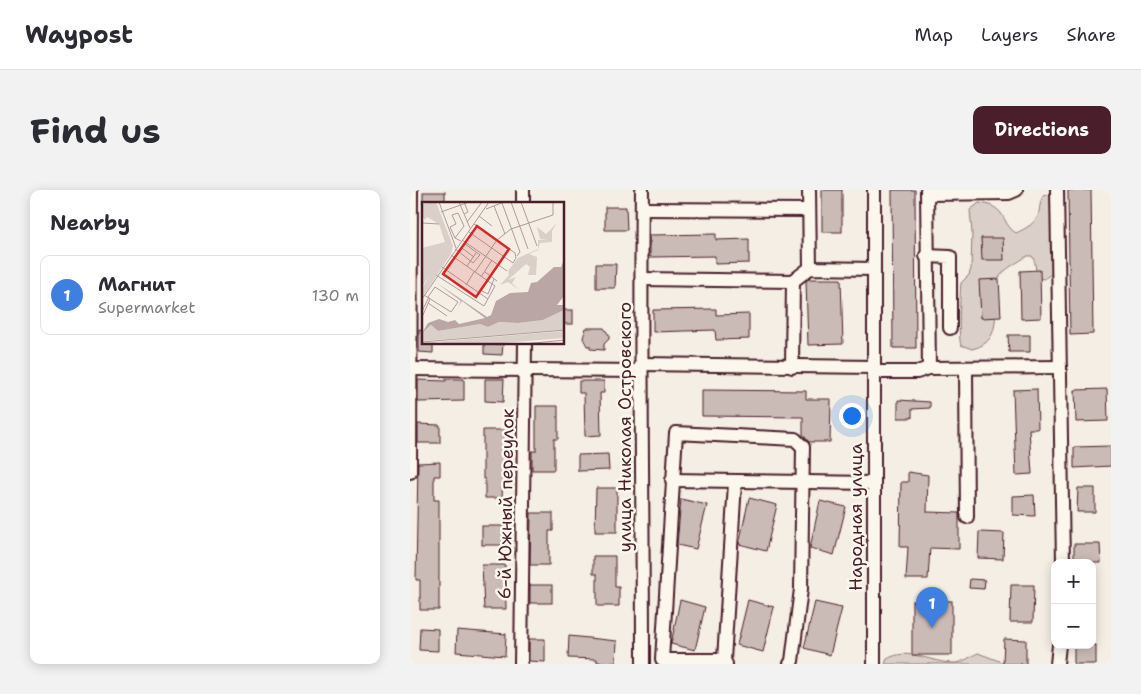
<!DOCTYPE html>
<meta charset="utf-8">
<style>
:root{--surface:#fff;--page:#f2f2f3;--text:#2b2b33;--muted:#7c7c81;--line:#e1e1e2;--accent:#4a1f2b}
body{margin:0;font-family:"Shantell Sans",sans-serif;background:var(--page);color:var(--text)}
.controls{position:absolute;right:15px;bottom:15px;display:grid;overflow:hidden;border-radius:10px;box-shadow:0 2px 12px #0003}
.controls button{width:45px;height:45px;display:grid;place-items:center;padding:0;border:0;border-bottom:1px solid var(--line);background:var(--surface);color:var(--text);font:25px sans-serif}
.you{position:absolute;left:441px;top:225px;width:18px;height:18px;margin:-12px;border:4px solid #fff;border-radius:50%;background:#1a73e8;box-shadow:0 0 0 8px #1a73e833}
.badge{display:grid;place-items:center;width:32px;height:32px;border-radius:50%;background:var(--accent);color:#fff;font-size:16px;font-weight:700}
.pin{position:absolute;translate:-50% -41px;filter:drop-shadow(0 1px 2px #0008)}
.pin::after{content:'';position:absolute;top:26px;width:18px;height:15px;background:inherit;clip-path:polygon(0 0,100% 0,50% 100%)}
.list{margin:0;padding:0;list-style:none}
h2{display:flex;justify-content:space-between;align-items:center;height:65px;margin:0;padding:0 20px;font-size:21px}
h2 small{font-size:16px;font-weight:400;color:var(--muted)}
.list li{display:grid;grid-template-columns:32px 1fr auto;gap:15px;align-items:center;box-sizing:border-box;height:80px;margin:0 10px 10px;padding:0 10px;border:1px solid var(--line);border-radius:10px}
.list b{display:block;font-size:19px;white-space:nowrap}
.list p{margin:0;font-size:16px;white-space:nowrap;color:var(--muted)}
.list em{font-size:16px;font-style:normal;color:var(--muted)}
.map{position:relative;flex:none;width:701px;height:474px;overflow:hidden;border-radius:10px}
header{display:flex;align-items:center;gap:30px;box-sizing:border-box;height:70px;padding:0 25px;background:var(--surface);border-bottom:1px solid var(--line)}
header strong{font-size:24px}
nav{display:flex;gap:28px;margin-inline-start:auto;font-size:18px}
.intro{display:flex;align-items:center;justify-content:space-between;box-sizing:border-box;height:120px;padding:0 30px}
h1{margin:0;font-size:35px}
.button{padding:12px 22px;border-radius:10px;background:var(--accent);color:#fff;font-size:18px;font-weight:700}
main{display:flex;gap:30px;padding:0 30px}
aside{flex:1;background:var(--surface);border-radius:10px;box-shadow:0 2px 12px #0003}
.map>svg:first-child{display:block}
.green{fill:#dbd0c9;stroke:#92787a}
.building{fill:#cabbb6;stroke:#4a1f2b}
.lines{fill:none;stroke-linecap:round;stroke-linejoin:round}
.minor-casing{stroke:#4a1f2b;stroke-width:16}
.minor{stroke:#fbf7ec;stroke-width:12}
.labels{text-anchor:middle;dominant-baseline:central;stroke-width:5;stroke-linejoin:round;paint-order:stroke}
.street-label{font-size:18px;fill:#4a1f2b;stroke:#fbf7ec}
.inset-road{fill:none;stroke:#b09b9a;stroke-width:1}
.view{fill:#d62828;fill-opacity:0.15;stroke:#d62828;stroke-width:2.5}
.inset-edge{fill:none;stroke:#4a1f2b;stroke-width:2.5}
</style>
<header>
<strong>Waypost</strong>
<nav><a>Map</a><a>Layers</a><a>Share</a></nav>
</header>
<div class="intro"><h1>Find us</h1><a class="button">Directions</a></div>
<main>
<aside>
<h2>Nearby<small></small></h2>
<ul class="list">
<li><span class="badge" style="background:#3f7fe0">1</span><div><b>Магнит</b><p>Supermarket</p></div><em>130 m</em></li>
</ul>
</aside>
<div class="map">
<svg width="701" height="474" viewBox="0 0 701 474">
<rect width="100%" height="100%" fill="#f4eee4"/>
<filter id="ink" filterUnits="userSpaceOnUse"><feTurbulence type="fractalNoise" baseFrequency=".02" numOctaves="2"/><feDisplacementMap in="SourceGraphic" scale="10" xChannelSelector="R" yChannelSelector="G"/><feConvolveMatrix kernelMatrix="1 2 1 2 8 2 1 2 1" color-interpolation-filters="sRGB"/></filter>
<g filter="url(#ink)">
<g class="green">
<path d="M638,5L643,9L647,80L634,89L629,88C624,81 627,73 622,66H617C609,72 593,79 589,88C579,112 598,151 562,159L551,155C548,150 550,102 551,93L559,85L561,79L562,43L560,20L569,13C598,16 590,33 606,43C615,39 628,32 629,22C630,16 630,12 633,6Z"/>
<path d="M568,463L597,474H475L477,469C499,456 522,474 546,473C554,472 561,466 568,463Z"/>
</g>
<g class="building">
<rect x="412" y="0" width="20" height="42"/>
<path d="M482,0H505L506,158H483Z"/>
<path d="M658,0H681L683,144L660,145Z"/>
<rect x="13" y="2" width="22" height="12"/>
<path d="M195,17H216L217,40H195Z"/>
<path d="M306,44V50L339,49V73L305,74V66L240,67V45Z"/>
<path d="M571,48H593L594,70H572Z"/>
<path d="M186,74H206L205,98H186Z"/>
<path d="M630,80L631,128L611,129L610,81Z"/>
<path d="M399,89H431L433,154L398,155L396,91Z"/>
<path d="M589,89L591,127L571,128L569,90Z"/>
<path d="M306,119V125L339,124V149L306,150L305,140L243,142V120Z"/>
<rect x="154" y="120" width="9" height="14"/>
<path d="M176,138H194L199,145V149L194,154V160L180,159V156H177L173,148Z"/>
<path d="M9,140L14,141V154H23V163L9,162Z"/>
<path d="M598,145H620V162H599Z"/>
<path d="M74,154H93L92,165L74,164Z"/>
<path d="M36,189H54V211L8,212V190L36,191Z"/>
<path d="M75,189H94L93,212L75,211Z"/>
<path d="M169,191H194V203H190L191,245L175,246L174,203H169Z"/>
<path d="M627,199L628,239H619L622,284L606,285L603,200Z"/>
<path d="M697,199L698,231L666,232L665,200Z"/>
<path d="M292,200L396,201V209H421L420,252H399L393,245V227L292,226Z"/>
<path d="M488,210L520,212V218L502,219V228H488Z"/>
<path d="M126,216H148V249H144V280H122V261H126Z"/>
<path d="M8,234L30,235V253H8Z"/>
<path d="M73,240H95L92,308H75V289H73Z"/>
<path d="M701,256V276L664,278V257Z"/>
<path d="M198,264L199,280L168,281V265Z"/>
<path d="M30,272V286H24V310H29V420H10V390H6L8,273Z"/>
<path d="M498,282L518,285L517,322L549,323V359L520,358L518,389H496L498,357H490L491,292H498Z"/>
<path d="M186,298H207V342H185Z"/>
<path d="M668,298H685V322H667Z"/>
<path d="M624,305L625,326L603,325V306Z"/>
<path d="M339,308L367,315L356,361L329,354Z"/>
<path d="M271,309L297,315L286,359L267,355Z"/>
<path d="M410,311L436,317L424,365L400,358Z"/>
<path d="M121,323H143V341H139V375H120Z"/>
<rect x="72" y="336" width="22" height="19"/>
<path d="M569,342L594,343L593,369L568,368Z"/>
<path d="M664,354H690L691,373H664Z"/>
<path d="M183,366H205V397H209V416H187V384H183Z"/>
<path d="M72,375H95L96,419H74Z"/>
<path d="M560,389L575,390L574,399L559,398Z"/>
<rect x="120" y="395" width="22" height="18"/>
<path d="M601,395H624L623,432H600Z"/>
<path d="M270,410L295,417L285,460L261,454Z"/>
<path d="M338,410L364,417L353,462L327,455Z"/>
<rect x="502" y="411" width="40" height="54"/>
<path d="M405,412L432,418L420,465L394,458Z"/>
<path d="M10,438L28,439V461L9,460Z"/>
<path d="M47,440L96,444L95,466L46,462Z"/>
<path d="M159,446L207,451L206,473L187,472V469L158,468Z"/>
<path d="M119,449H135V472L119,471Z"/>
<path d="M594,449L616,450V474H593Z"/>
<rect x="664" y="455" width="22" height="19"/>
</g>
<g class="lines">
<defs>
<g id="minor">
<path d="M113,0V14"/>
<path d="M232,0C230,158 233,316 233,474"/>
<path d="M399,0L400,78"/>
<path d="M464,0V474"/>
<path d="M517,0L519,178"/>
<path d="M647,0L653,373"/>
<path d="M517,4L599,3L606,0"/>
<path d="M232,19L399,20"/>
<path d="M516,66L540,67V138"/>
<path d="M232,89L383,91L400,78L464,79"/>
<path d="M231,174L464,177"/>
<path d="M382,177L383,91"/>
<path d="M0,179L230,181"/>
<path d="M556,179L557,327"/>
<path d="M464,182H507L519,178L650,177"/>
<path d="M0,282L1,0"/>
<path d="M262,290L463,293"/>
<path d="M314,470L325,293"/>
<path d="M111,474L115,154"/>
<path d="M316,474L314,470H252L266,243L385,249L393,257L391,399L382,471L380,474"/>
<path d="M647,474L649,455"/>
</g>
</defs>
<use href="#minor" class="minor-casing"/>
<use href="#minor" class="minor"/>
</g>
</g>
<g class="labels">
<g class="street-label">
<text transform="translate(215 237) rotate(-90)">улица Николая Островского</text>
<text transform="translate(96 314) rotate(-89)">6-й Южный переулок</text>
<text transform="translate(446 327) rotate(-90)">Народная улица</text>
</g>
</g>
<g transform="translate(12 12)">
<rect width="142" height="142" fill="#f4eee4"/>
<path d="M14,0L31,44L29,52L0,96V87L7,75L0,85V46L23,40L17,22L5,15L3,18L0,14V2ZM135,21L130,29V40L118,41L116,48L107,52L115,55L114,73H106L108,65L104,62L86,78L94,75L90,81L97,88L86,80L78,83L87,73L86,69L96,56L116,47V38H125L118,37L115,25L124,32ZM142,108V128L0,139V131L9,123L16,129L58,122L66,125L77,120L96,121L121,118ZM142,129V136L68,142H14H28L18,140L0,143V141Z" fill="#dbd0c9"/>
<path d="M142,58V94L135,103H142V108L121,118L96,121L77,120L66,125L58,122L16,129L9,123L0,131L6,121L17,117L26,120L33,118L37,122L63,116L40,99L36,105L39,99L15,81L65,115L69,113L74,99L88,91L106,90L109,81L115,80L132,65H139Z" fill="#baa7a5"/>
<path class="inset-road" d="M17,0L34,46M37,0L48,26M89,0L106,47M99,0L115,44M80,1L98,50L95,54M72,4L83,32M64,7L82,0M19,10L47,0M42,12L46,10L42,0M57,14L70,24M45,20L60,0M0,21L17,22M47,30L91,61L94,56L93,51L52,22M33,36L28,25L34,22L30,13L36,11L42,24L33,36L39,39M40,38L85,69M40,46L52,55M33,47L36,49L43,42L58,53L51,61L36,49M64,54L75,38L89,27L131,13V0M45,64L54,51M20,65L66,97M53,70L64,54M63,70L75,79M14,73L62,104L73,84L29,53M59,75L70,58M62,82L58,88L66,92L72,77M44,83L52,70M2,93L29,110L36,100L13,85L6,95M0,97L67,0M6,101L25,114M0,109L7,95M1,113L8,97M0,140L143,128M92,143L143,138"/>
<path class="view" d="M55,24L87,47L54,95L21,72Z"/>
<rect width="142" height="142" class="inset-edge"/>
</g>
</svg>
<div class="controls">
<button>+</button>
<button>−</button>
</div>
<div class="you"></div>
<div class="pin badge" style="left:522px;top:438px;background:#3f7fe0">1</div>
</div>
</main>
